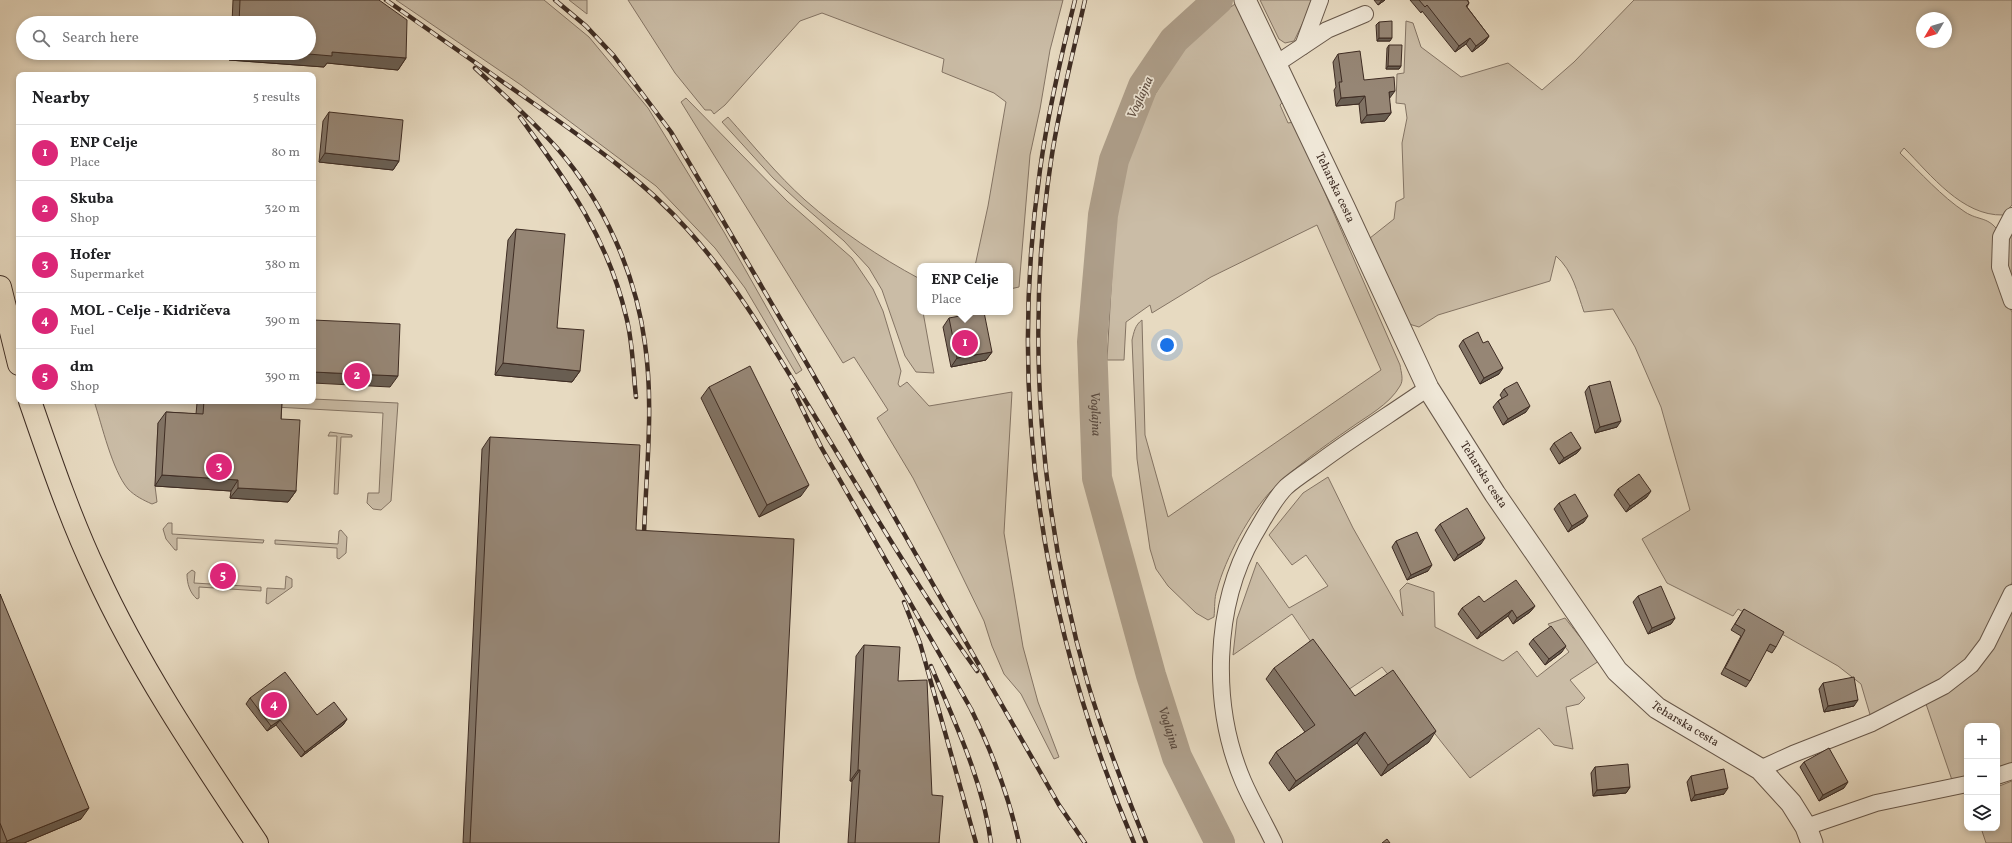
<!DOCTYPE html>
<meta charset="utf-8">
<style>
:root{--surface:#fff;--page:#f6f6f6;--text:#202124;--muted:#757577;--line:#e0e0e0;--accent:#db2777}
body{margin:0;font-family:Vollkorn,serif;background:var(--page);color:var(--text)}
.controls{position:absolute;right:12px;bottom:12px;display:grid;overflow:hidden;border-radius:8px;box-shadow:0 2px 6px #0003}
.controls button{width:36px;height:36px;display:grid;place-items:center;padding:0;border:0;border-bottom:1px solid var(--line);background:var(--surface);color:var(--text);font:20px sans-serif}
.compass{position:absolute;left:1916px;top:12px;width:36px;height:36px;border-radius:50%;background:var(--surface);box-shadow:0 2px 6px #0003;rotate:232deg}
.you{position:absolute;left:1167px;top:345px;width:14px;height:14px;margin:-10px;border:3px solid #fff;border-radius:50%;background:#1a73e8;box-shadow:0 0 0 6px #1a73e833}
.badge{display:grid;place-items:center;width:26px;height:26px;border-radius:50%;background:var(--accent);color:#fff;font-size:13px;font-weight:700}
.pin{position:absolute;translate:-50% -50%;border:2px solid #fff;box-shadow:0 1px 4px #0006}
.popup{position:absolute;left:917px;top:263px;width:96px;height:52px;box-sizing:border-box;display:grid;place-content:center;border-radius:8px;background:var(--surface);filter:drop-shadow(0 1px 3px #0005);font-size:13px;white-space:nowrap;color:var(--muted)}
.popup b{font-size:15px;color:var(--text)}
.popup::after{content:'';position:absolute;left:50%;top:100%;margin-left:-8px;border:8px solid transparent;border-top-color:var(--surface)}
.list{margin:0;padding:0;list-style:none}
h2{display:flex;justify-content:space-between;align-items:center;height:52px;margin:0;padding:0 16px;font-size:17px}
h2 small{font-size:13px;font-weight:400;color:var(--muted)}
.list li{display:grid;grid-template-columns:26px 1fr auto;gap:12px;align-items:center;box-sizing:border-box;height:56px;padding:0 16px;border-top:1px solid var(--line)}
.list b{display:block;font-size:15px;white-space:nowrap}
.list p{margin:0;font-size:13px;white-space:nowrap;color:var(--muted)}
.list em{font-size:13px;font-style:normal;color:var(--muted)}
.icon{flex:none;width:22px;height:22px;fill:none;stroke:currentColor;stroke-width:2;stroke-linecap:round;stroke-linejoin:round}
.map{position:relative;flex:none;width:2012px;height:843px;overflow:hidden}
.search{position:absolute;background:var(--surface);box-shadow:0 2px 6px #0003;left:16px;top:16px;width:300px;height:44px;display:flex;align-items:center;gap:10px;box-sizing:border-box;padding:0 14px;border-radius:22px;color:var(--muted);font-size:15px}
.panel{position:absolute;background:var(--surface);box-shadow:0 2px 6px #0003;left:16px;top:72px;width:300px;height:332px;border-radius:8px}
.map>svg:first-child{display:block}
.green{fill:#cabca6;stroke:#847464;fill-rule:evenodd}
.lines{fill:none;stroke-linecap:round;stroke-linejoin:round}
.river{stroke:#ae9f8b;stroke-width:30}
.minor-casing{stroke:#68584a;stroke-width:18}
.tertiary-casing{stroke:#68584a;stroke-width:23}
.primary-casing{stroke:#3e2c23;stroke-width:24}
.minor{stroke:#efe7d7;stroke-width:16}
.tertiary{stroke:#efe7d7;stroke-width:21}
.primary{stroke:#e7dac1;stroke-width:22}
.rail-casing{stroke:#3e2c23;stroke-width:4.5}
.rail{stroke:#efe7d7;stroke-width:3;stroke-dasharray:9;stroke-linecap:butt}
.wall{fill:#817365;stroke:#3e2c23}
.shaded-wall{fill:#695e52;stroke:#3e2c23}
.building{fill:#968675;stroke:#3e2c23}
.labels{text-anchor:middle;dominant-baseline:central;stroke-width:3.5;stroke-linejoin:round;paint-order:stroke}
.street-label{font-size:12px;fill:#3e2c23;stroke:#efe7d7}
.water-label{font-size:13px;font-style:italic;fill:#5a493d;stroke:#efe7d7}
</style>
<div class="map">
<svg width="2012" height="843" viewBox="0 0 2012 843">
<rect width="100%" height="100%" fill="#e7dac1"/>
<filter id="stains"><feTurbulence type="fractalNoise" baseFrequency=".005" numOctaves="4"/><feColorMatrix values="0 0 0 0 .2 0 0 0 0 .09 0 0 0 0 .02 0 0 0 .5 -.17"/></filter>
<radialGradient id="worn" r=".72"><stop offset=".6" stop-color="#630" stop-opacity="0"/><stop offset="1" stop-color="#630" stop-opacity=".3"/></radialGradient>
<g class="green">
<path d="M396,0H544L589,37L648,108L724,232L802,370L796,374L745,288L715,248L656,186L521,85Z"/>
<path d="M569,0H587V14Z"/>
<path d="M628,0H1063L1050,50L1040,109L1030,155L1019,287L1010,289V266H975L988,206L1006,102L994,93L942,72L944,59L822,13L800,21L725,105L714,114L711,110H705L675,73Z"/>
<path d="M1260,0H1314L1294,41L1285,43L1279,39Z"/>
<path d="M1634,0H2012V205L2003,215C1962,216 1931,175 1904,148L1900,153C1921,173 1941,196 1965,212C1979,221 1988,216 1999,232L2005,299L2012,312V582L1998,616L1968,664L1871,718L1861,684L1838,666L1738,609L1733,616L1667,583L1642,539L1690,510L1661,407L1635,347L1613,309L1584,312C1577,292 1573,271 1556,256L1550,281L1438,315L1419,327L1409,324L1370,238L1394,219L1396,202L1404,198L1402,143L1407,118L1405,104L1396,103L1397,74L1404,73L1406,21L1413,23L1421,47L1461,77L1508,63L1542,90L1574,62ZM1922,18H1946V42H1922Z"/>
<path d="M1235,4L1261,51L1283,102L1280,105L1288,123L1294,122L1400,365C1401,372 1404,380 1400,386C1389,405 1367,416 1349,429C1323,447 1296,466 1273,489C1250,512 1225,559 1217,590C1214,598 1215,608 1214,617L1208,620L1196,613L1168,586L1156,569L1150,549L1137,459L1132,340C1134,332 1135,325 1142,320L1145,435L1168,517L1381,370L1317,225L1211,277L1152,313L1150,305L1126,322L1124,360H1107L1116,201L1120,178L1131,149L1154,96L1181,51L1206,25Z"/>
<path d="M686,98L787,201L852,258L873,289L883,311L901,371L898,384L900,387L907,382L929,406L1012,392L1004,533L1023,647L1038,702L1059,757L1054,759L1021,694L1004,674L992,646L984,621L942,535L913,478L877,418L888,410L854,357L843,363L681,102Z"/>
<path d="M728,117C753,145 777,175 805,200C840,231 879,257 920,279V312H923L934,373L916,372L905,356L882,290L869,268L844,241L800,203L773,178L722,122Z"/>
<path d="M2012,225V285L2005,251Z"/>
<path d="M313,399L398,403L391,501L381,510L373,509L367,503L368,493H379L383,413L275,407L196,425L158,423L155,486L157,502L152,504C143,500 135,496 128,489C112,470 102,425 94,401H313Z"/>
<path d="M330,432L352,435V437H341L338,494H334L337,436H328Z"/>
<path d="M1328,477L1353,528L1403,616L1400,590L1407,583L1434,592L1435,627L1503,661L1517,651L1537,677L1569,652L1548,624L1565,618L1599,661L1570,680L1585,698L1579,704L1566,707L1573,749L1554,745L1539,728L1470,778L1382,667L1345,692L1292,614L1233,655L1237,619L1257,562L1289,608L1328,586L1306,555L1292,565L1269,535L1303,493Z"/>
<path d="M168,523H172V534L264,540L263,543L177,538V550H175L166,539L163,529Z"/>
<path d="M341,530L347,537L346,553L339,559L337,558V548L275,544V540L338,544L339,531Z"/>
<path d="M192,570L195,572L194,583L261,587V591L199,587V598L197,599C190,593 187,584 187,574Z"/>
<path d="M286,576L292,579V587L268,604L266,603L267,588L285,589Z"/>
<path d="M2012,605V765L1997,770V726H1967V779L1953,783L1925,701L1941,692Z"/>
<path d="M2012,781V843H1986L1981,828H1997V787Z"/>
</g>
<g class="lines">
<path class="river" id="s1" d="M1218,0L1174,40L1143,86L1114,160L1103,215L1092,342L1097,478L1151,675L1177,757L1220,843"/>
<defs>
<g id="minor">
<path d="M1303,46L1320,0"/>
<path d="M1276,64L1327,30L1365,14"/>
<path d="M2012,216L2001,237L2000,267L2012,301"/>
<path d="M1760,769L1793,754L1872,723L1944,686L1971,665L1987,644L2012,593"/>
<path d="M1997,776L2012,771"/>
<path d="M1806,827L1876,803L1967,784"/>
<path d="M1274,843C1264,822 1252,802 1243,781C1211,706 1213,606 1254,535C1263,520 1273,500 1286,487C1296,478 1309,470 1320,462C1355,436 1392,413 1428,388"/>
</g>
<g id="tertiary">
<path id="s2" d="M1245,0L1344,207L1428,388L1495,494L1617,671L1657,708L1760,769L1791,803L1806,827L1812,843"/>
</g>
<g id="primary">
<path d="M0,287L19,364"/>
<path d="M30,401C50,459 70,518 96,573C140,669 199,756 257,843"/>
</g>
</defs>
<use href="#minor" class="minor-casing"/>
<use href="#tertiary" class="tertiary-casing"/>
<use href="#primary" class="primary-casing"/>
<use href="#minor" class="minor"/>
<use href="#tertiary" class="tertiary"/>
<use href="#primary" class="primary"/>
<defs>
<g id="rail">
<path d="M386,0C438,37 491,73 543,110C594,146 645,182 687,229C735,282 771,344 808,405C863,495 915,585 977,671"/>
<path d="M555,0L586,26L614,56L671,132L810,369L1059,805L1085,843"/>
<path d="M1075,0C1061,56 1048,112 1040,170C1007,402 1043,628 1134,843"/>
<path d="M1085,0C1073,53 1059,107 1051,161C1025,334 1040,516 1088,684C1104,738 1125,791 1146,843"/>
<path d="M475,68C503,94 532,120 557,148C604,202 636,274 645,344C654,407 646,472 644,535"/>
<path d="M520,117C567,182 607,236 626,316C633,342 633,371 636,397"/>
<path d="M793,390L821,447L971,709C992,752 1009,796 1019,843"/>
<path d="M904,602L920,643L976,843"/>
<path d="M931,666C955,723 983,781 991,843"/>
</g>
</defs>
<use href="#rail" class="rail-casing"/>
<use href="#rail" class="rail"/>
</g>
<g class="wall">
<path d="M233,0H379L406,58L398,70L327,63L324,67L229,60V53H309V23H232Z"/>
<path d="M1374,0H1385L1378,5Z"/>
<path d="M1410,0H1468V1L1469,3L1467,7L1489,36L1485,42L1472,52L1466,44L1455,52L1422,11L1421,13Z"/>
<path d="M1379,22L1390,41H1377L1376,25Z"/>
<path d="M1389,45L1401,66L1399,69H1386L1387,48Z"/>
<path d="M1338,54L1364,80L1389,99L1391,113L1385,121L1361,123L1359,104L1336,106L1334,90L1336,87L1333,62Z"/>
<path d="M329,112L399,161L393,170L319,162L323,121Z"/>
<path d="M516,229L557,328L580,371L572,382L495,375L508,240Z"/>
<path d="M949,318L992,352L986,360L951,367L943,327Z"/>
<path d="M1463,340L1499,374L1480,384L1459,346Z"/>
<path d="M1589,386L1617,427L1595,433L1585,392Z"/>
<path d="M709,387L801,496L759,517L701,398Z"/>
<path d="M1504,389L1526,412L1503,425L1493,407L1498,401L1502,398L1500,395Z"/>
<path d="M198,401H282L281,419L296,491L288,502L230,498L231,491L155,486L158,423L166,412L196,414L197,403Z"/>
<path d="M490,437L636,530L779,843H463L482,449Z"/>
<path d="M1554,443L1581,448L1577,453L1559,464L1550,449Z"/>
<path d="M1618,489L1647,497L1626,512L1614,495Z"/>
<path d="M1559,503L1584,522L1568,532L1554,509Z"/>
<path d="M1440,524L1481,544L1454,561L1435,530Z"/>
<path d="M1396,541L1428,571L1407,580L1392,547Z"/>
<path d="M0,594L81,819L24,843H0Z"/>
<path d="M1638,596L1675,618L1671,624L1648,634L1633,602Z"/>
<path d="M1484,602L1535,606L1530,612L1513,624L1508,616L1477,639L1458,614L1462,608Z"/>
<path d="M1744,609L1776,647L1772,653L1766,650L1750,681L1746,687L1721,674L1741,636L1731,630Z"/>
<path d="M1533,639L1562,652L1545,665L1529,644Z"/>
<path d="M864,645L898,681L932,795L939,843H848L852,781H850L856,656Z"/>
<path d="M1274,668L1355,696L1429,742L1381,776L1357,743L1289,791L1269,763L1276,752L1305,732L1266,679Z"/>
<path d="M1823,683L1854,706L1824,712L1819,689Z"/>
<path d="M250,698L317,715L347,719L343,725L301,757L276,725L267,731L246,704Z"/>
<path d="M1804,762L1844,788L1819,801L1800,767Z"/>
<path d="M1595,767L1630,787L1626,793L1593,796L1591,773Z"/>
<path d="M1691,776L1724,794L1691,801L1687,782Z"/>
</g>
<g class="shaded-wall">
<path d="M1382,0H1385L1378,5Z"/>
<path d="M1489,36L1485,42L1472,52L1476,46Z"/>
<path d="M1379,38H1392L1390,41H1377Z"/>
<path d="M1470,38L1466,44L1455,52L1459,46Z"/>
<path d="M332,52L406,58L398,70L327,63L324,67L229,60L233,53H297Z"/>
<path d="M1388,66H1401L1399,69H1386Z"/>
<path d="M1395,91L1389,99V92Z"/>
<path d="M1365,96L1359,104L1336,106L1341,98Z"/>
<path d="M1391,113L1385,121L1361,123L1367,115Z"/>
<path d="M325,153L399,161L393,170L319,162Z"/>
<path d="M992,352L986,360L951,367L957,358Z"/>
<path d="M503,363L580,371L572,382L495,375Z"/>
<path d="M1503,368L1499,374L1480,384L1484,378Z"/>
<path d="M313,372L398,376L390,387L313,383Z"/>
<path d="M1530,406L1526,412L1503,425L1508,419Z"/>
<path d="M1621,421L1617,427L1595,433L1600,427Z"/>
<path d="M1581,448L1577,453L1559,464L1564,458Z"/>
<path d="M162,475L238,480L231,491L155,486Z"/>
<path d="M809,485L801,496L759,517L767,505Z"/>
<path d="M238,488L296,491L288,502L230,498Z"/>
<path d="M1651,491L1647,497L1626,512L1630,506Z"/>
<path d="M1588,516L1584,522L1568,532L1572,526Z"/>
<path d="M1485,538L1481,544L1454,561L1458,555Z"/>
<path d="M1432,565L1428,571L1407,580L1411,575Z"/>
<path d="M1535,606L1530,612L1513,624L1517,618Z"/>
<path d="M1512,610L1508,616L1477,639L1481,633Z"/>
<path d="M1675,618L1671,624L1648,634L1652,628Z"/>
<path d="M1566,646L1562,652L1545,665L1549,659Z"/>
<path d="M1858,700L1854,706L1824,712L1828,706Z"/>
<path d="M347,719L343,725L301,757L305,752Z"/>
<path d="M280,720L276,725L267,731L271,726Z"/>
<path d="M1436,731L1429,742L1381,776L1388,765Z"/>
<path d="M1365,732L1357,743L1289,791L1296,781Z"/>
<path d="M858,770H860L852,781H850Z"/>
<path d="M1848,782L1844,788L1819,801L1823,795Z"/>
<path d="M1630,787L1626,793L1593,796L1597,790Z"/>
<path d="M1728,788L1724,794L1691,801L1695,795Z"/>
<path d="M89,808L81,819L24,843H6L7,841Z"/>
</g>
<g class="building">
<path d="M240,0H379L407,20L406,58L332,52V56L297,53H309V23H239Z"/>
<path d="M1419,0H1467L1469,3L1466,6L1489,36L1476,46L1470,38L1459,46L1427,5L1425,7Z"/>
<path d="M1392,21V38H1379V22Z"/>
<path d="M1389,45H1402L1401,66H1388Z"/>
<path d="M1360,51L1364,80L1394,77L1395,91L1389,92L1391,113L1367,115L1365,96L1341,98L1339,82H1342L1338,54Z"/>
<path d="M329,112L403,120L399,161L325,153Z"/>
<path d="M516,229L565,234L557,328L584,330L580,371L503,363Z"/>
<path d="M981,312H984L992,352L957,358L949,318Z"/>
<path d="M313,320L400,324L398,376L313,372Z"/>
<path d="M1478,332L1483,343L1488,341L1503,368L1484,378L1463,340Z"/>
<path d="M750,366L809,485L767,505L709,387Z"/>
<path d="M1610,381L1621,421L1600,427L1589,386Z"/>
<path d="M1517,382L1530,406L1508,419L1498,401L1508,395L1504,389Z"/>
<path d="M204,401H282L281,419L300,420L296,491L238,488V480L162,475L166,412L203,414Z"/>
<path d="M1571,432L1581,448L1564,458L1554,443Z"/>
<path d="M490,437L640,445L636,530L794,539L779,843H470Z"/>
<path d="M1639,474L1651,491L1630,506L1618,489Z"/>
<path d="M1575,494L1588,516L1572,526L1559,503Z"/>
<path d="M1467,508L1485,538L1458,555L1440,524Z"/>
<path d="M1417,532L1432,565L1411,575L1396,541Z"/>
<path d="M1516,580L1535,606L1517,618L1512,610L1481,633L1462,608L1479,596L1484,602Z"/>
<path d="M1661,586L1675,618L1652,628L1638,596Z"/>
<path d="M0,594L89,808L7,841L0,823Z"/>
<path d="M1744,609L1784,632L1776,647L1770,644L1750,681L1725,668L1745,630L1735,624Z"/>
<path d="M1551,626L1566,646L1549,659L1533,639Z"/>
<path d="M1313,639L1355,696L1393,670L1436,731L1388,765L1365,732L1296,781L1276,752L1315,725L1274,668Z"/>
<path d="M864,645L900,647L898,681L927,680L932,795L943,796L939,843H855L860,770H858Z"/>
<path d="M285,672L317,715L334,702L347,719L305,752L280,720L271,726L250,698Z"/>
<path d="M1854,677L1858,700L1828,706L1823,683Z"/>
<path d="M1829,748L1848,782L1823,795L1804,762Z"/>
<path d="M1628,764L1630,787L1597,790L1595,767Z"/>
<path d="M1724,769L1728,788L1695,795L1691,776Z"/>
<path d="M1387,839L1390,843H1382Z"/>
</g>
<g class="labels">
<g class="street-label">
<text stroke="none"><textPath href="#s2" startOffset="208">Teharska cesta</textPath></text>
<text stroke="none"><textPath href="#s2" startOffset="532">Teharska cesta</textPath></text>
<text stroke="none"><textPath href="#s2" startOffset="856">Teharska cesta</textPath></text>
</g>
<g class="water-label">
<text transform="translate(1141 98) rotate(-65)">Voglajna</text>
<text stroke="none"><textPath href="#s1" startOffset="450">Voglajna</textPath></text>
<text stroke="none"><textPath href="#s1" startOffset="774">Voglajna</textPath></text>
</g>
</g>
<rect width="100%" height="100%" filter="url(#stains)"/>
<rect width="100%" height="100%" fill="url(#worn)"/>
</svg>
<div class="controls">
<button>+</button>
<button>−</button>
<button><svg class="icon" aria-label="layers" viewBox="0 0 24 24"><path d="M12 4l9 5-9 5-9-5zM3 14l9 5 9-5"/></svg></button>
</div>
<svg class="compass" viewBox="-18 -18 36 36"><path d="M0-13l5 13h-10z" fill="#e53935"/><path d="M0 13l5-13h-10z" fill="#757577"/></svg>
<div class="you"></div>
<div class="pin badge" style="left:965px;top:343px">1</div>
<div class="popup"><b>ENP Celje</b>Place</div>
<div class="pin badge" style="left:357px;top:376px">2</div>
<div class="pin badge" style="left:219px;top:467px">3</div>
<div class="pin badge" style="left:274px;top:705px">4</div>
<div class="pin badge" style="left:223px;top:576px">5</div>
<div class="search"><svg class="icon" aria-label="search" viewBox="0 0 24 24"><circle cx="10" cy="10" r="6"/><path d="M15 15l6 6"/></svg>Search here</div>
<section class="panel">
<h2>Nearby<small>5 results</small></h2>
<ul class="list">
<li><span class="badge">1</span><div><b>ENP Celje</b><p>Place</p></div><em>80 m</em></li>
<li><span class="badge">2</span><div><b>Skuba</b><p>Shop</p></div><em>320 m</em></li>
<li><span class="badge">3</span><div><b>Hofer</b><p>Supermarket</p></div><em>380 m</em></li>
<li><span class="badge">4</span><div><b>MOL - Celje - Kidričeva</b><p>Fuel</p></div><em>390 m</em></li>
<li><span class="badge">5</span><div><b>dm</b><p>Shop</p></div><em>390 m</em></li>
</ul>
</section>
</div>
